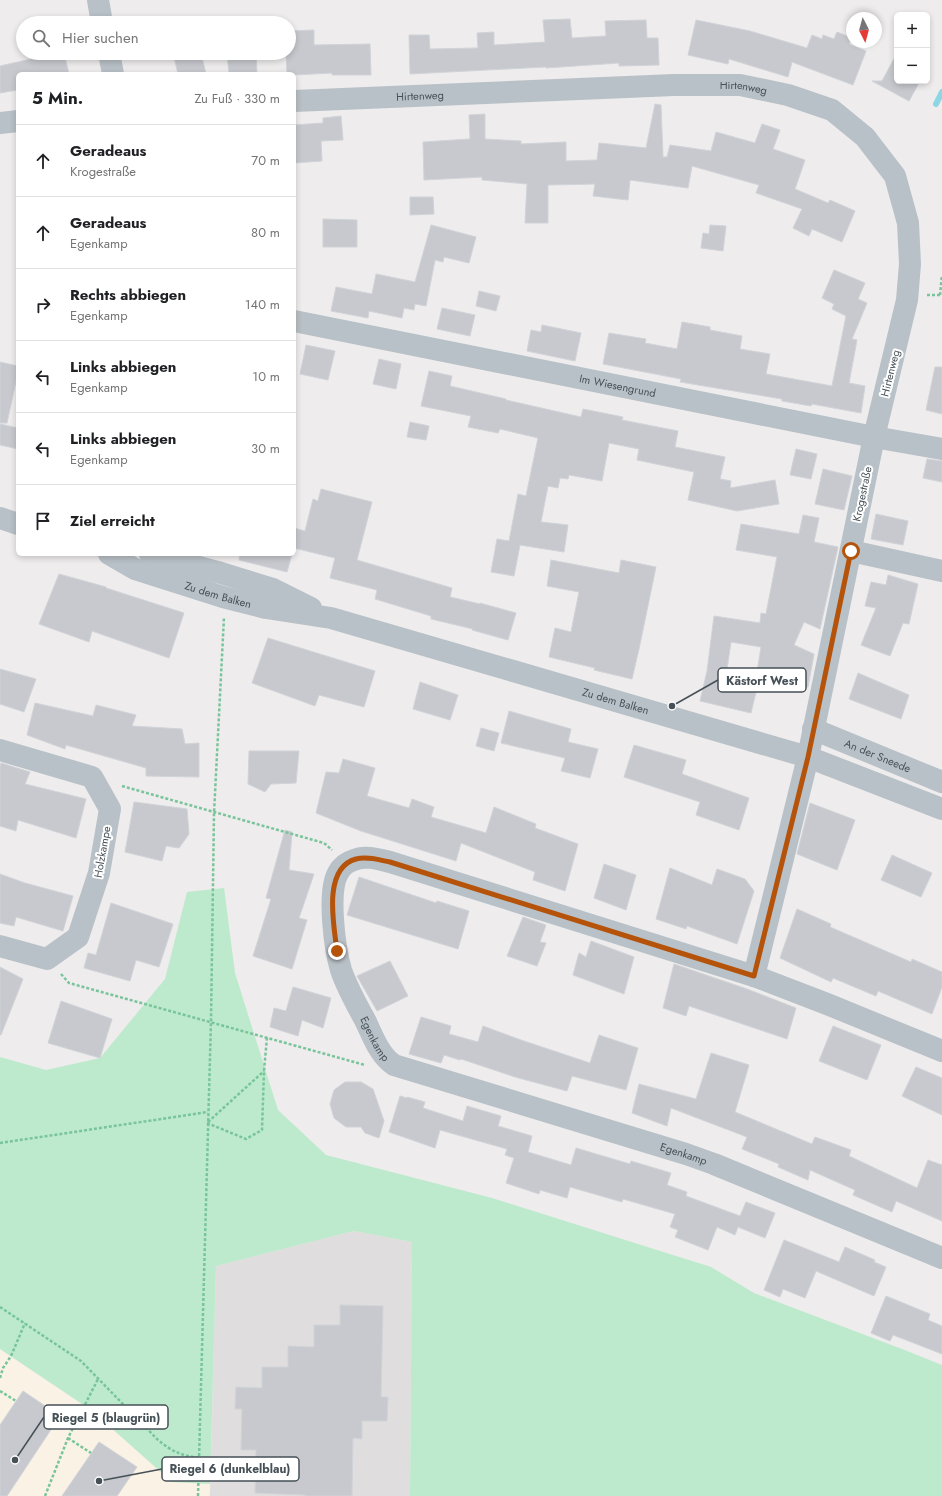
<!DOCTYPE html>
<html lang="de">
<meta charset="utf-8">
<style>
:root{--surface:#fff;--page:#f6f6f6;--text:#202124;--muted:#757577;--line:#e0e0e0}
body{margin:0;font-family:Jost,sans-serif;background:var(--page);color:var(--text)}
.controls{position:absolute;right:12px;top:12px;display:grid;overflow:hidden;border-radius:6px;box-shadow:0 2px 6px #0003}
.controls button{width:36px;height:36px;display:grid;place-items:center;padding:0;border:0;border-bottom:1px solid var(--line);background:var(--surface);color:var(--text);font:20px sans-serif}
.compass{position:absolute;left:846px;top:12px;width:36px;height:36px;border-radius:50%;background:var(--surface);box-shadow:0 2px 6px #0003;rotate:174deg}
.stop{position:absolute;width:12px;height:12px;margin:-9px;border:3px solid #b45309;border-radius:50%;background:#fff}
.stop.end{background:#b45309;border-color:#fff;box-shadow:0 1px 4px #0008}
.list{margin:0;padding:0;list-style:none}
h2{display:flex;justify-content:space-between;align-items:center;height:52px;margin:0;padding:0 16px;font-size:17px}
h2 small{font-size:13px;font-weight:400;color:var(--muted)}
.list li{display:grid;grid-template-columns:26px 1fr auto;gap:12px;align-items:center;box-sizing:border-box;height:72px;padding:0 16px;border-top:1px solid var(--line)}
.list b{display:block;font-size:15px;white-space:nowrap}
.list p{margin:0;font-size:13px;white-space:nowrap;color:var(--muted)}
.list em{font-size:13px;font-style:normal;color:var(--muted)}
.icon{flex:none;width:22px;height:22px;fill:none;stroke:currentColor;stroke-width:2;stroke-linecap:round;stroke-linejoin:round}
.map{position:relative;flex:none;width:942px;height:1496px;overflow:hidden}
.search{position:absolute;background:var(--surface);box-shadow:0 2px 6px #0003;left:16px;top:16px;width:280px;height:44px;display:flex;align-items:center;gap:10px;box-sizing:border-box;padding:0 14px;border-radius:22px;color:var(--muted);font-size:15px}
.panel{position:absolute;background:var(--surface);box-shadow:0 2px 6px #0003;left:16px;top:72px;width:280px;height:484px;border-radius:6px}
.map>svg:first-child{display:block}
.commercial{fill:#f9f2e5}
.education{fill:#dfdddd}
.green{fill:#bdeacc}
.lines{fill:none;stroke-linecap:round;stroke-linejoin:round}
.stream{stroke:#8dd6e3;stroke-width:6}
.building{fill:#c7c9ce;stroke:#d0d3d7}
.path{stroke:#78c49b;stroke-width:2.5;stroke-dasharray:3 2;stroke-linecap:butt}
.minor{stroke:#b8c1c7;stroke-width:22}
.route{stroke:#b45309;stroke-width:5}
.labels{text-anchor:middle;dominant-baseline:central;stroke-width:4;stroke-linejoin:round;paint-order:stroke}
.street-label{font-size:11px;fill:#465057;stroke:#fff}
.leader{fill:none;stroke:#465057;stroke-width:1.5}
.callout-dot{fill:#465057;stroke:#fff;stroke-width:1.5}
.callout{fill:#fff;stroke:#465057;stroke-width:1.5}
.callout-label{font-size:12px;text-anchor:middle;font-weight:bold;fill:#465057}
</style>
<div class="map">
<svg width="942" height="1496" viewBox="0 0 942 1496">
<rect width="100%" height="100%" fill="#eeecec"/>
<path class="commercial" d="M0,1349L91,1410L172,1481L210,1484L209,1496H0Z"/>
<path class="education" d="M354,1231L412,1242L410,1496H210L216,1266Z"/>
<path class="green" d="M224,888L235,973L278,1110L326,1155L492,1198L711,1267L754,1293L902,1349L942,1365V1496H410L412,1242L354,1231L216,1266L210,1484L172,1482L91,1410L0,1349V1057L46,1070L100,1058L165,979L187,892Z"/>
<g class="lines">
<path class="stream" d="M936,104L942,92"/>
</g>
<g class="building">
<path d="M570,19L572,38L606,36L605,21L646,20L647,38H658L659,65L619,66V63L546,68V67L410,74L409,35H429L430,49L478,48L477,33L494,32V45L545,42L543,20Z"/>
<path d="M696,20L750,31L807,48L812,35L822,39L823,35L834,39L837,32L852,38L849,44L866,51L853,85L792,62L788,77L729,59L728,64L688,55Z"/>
<path d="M314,30V45L370,44L371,75H332V73L294,75V74H287L286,53H289V31Z"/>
<path d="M58,53H64L69,74H18V90L0,93V66Z"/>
<path d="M173,53H201L206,74H178Z"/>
<path d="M227,53H256L257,74H229Z"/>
<path d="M897,53V81H920L909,101L872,81H882Z"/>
<path d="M655,104L661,105L663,157H667L670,145L711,151L716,132L755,143L762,124L780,130L773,149L805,160L795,189L828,203L830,200L855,211L842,242L812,229L809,236L793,228L802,209L756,193L759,185L692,166L688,188L630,180L628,200L593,196L595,184L548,185V223H525L527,184L482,180V177L424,180L423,142L470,139L469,115L485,114V139L521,141V144L566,142V161L597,160L599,143L646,148Z"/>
<path d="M341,116L343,140L321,141L322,161L294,163V125L323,123V118Z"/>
<path d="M410,197H433L434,214L410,215Z"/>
<path d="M323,219L357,220V247H323Z"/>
<path d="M431,225L476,237L469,263L444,257L443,262L435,260L426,306L415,304L414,310L404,308L402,318L369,311L368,318L331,311L336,287L372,294L376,274L415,282Z"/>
<path d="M710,225L726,226L723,251L701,248L703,233L709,234Z"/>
<path d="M834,270L865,283L858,299L867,303L852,339L857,340L849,383L865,386L861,413L812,404L811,406L782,401V399L680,382L681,379L603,364L609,333L646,339L645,343L677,349L682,322L710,327V330L742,336L740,349L770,354L766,374L832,386L846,316L832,309L834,304L822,298Z"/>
<path d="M479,291L500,296L496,311L476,306Z"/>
<path d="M442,308L475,315L470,336L437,329Z"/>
<path d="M542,325L581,333L575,361L527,351L531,330L541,332Z"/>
<path d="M306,345L335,351L328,380L300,374Z"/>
<path d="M379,359L401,364L396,389L373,384Z"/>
<path d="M0,362L18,366V372L7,423H0Z"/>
<path d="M935,367H942V414L926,410Z"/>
<path d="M429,371L452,376L450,386L506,399V400L581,417L583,409L623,417L622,420L678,431L675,447L725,457L720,479L731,481L730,488L775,480L779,504L737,511L688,500L694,472L637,460L639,449L609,443L602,481L569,475L568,479L560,478L558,488L548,486L541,522L568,525L564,552L520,545L514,576L491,572L497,539L509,541L518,494L526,496L538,438L500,429L498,433L468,427L471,416L421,406Z"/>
<path d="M410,422L429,426L426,440L407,437Z"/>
<path d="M0,424L18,428V449L0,445Z"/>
<path d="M796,449L817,454L811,479L790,475Z"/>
<path d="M927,459L942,461V482L923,478Z"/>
<path d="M823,469L852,476L844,510L815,504Z"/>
<path d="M321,489L372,502L357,560L452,588L450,597L480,604V603L516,613L508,640L472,630L473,629L431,619V616L375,599L377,590L330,578L335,558L294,548V528L305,531L313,499L318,501Z"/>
<path d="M876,514L908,521L903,545L871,539Z"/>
<path d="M803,515L819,518L814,542L838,547L820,629L804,622L794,645L814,654L808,687L756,678L761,647L731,642L726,676L758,684L751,713L700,701L707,671L714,616L760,623L761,613L766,614L777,557L736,550L741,524L799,534Z"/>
<path d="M240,554H292L287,572L239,560Z"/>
<path d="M551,560L619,573L621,560L656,567L639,649L632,679L594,670L595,668L549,657L555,628L571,632L579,592L547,586Z"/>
<path d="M59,574L106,587V588L184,613L169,658L92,631L89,642L39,624Z"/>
<path d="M888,575L918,584L909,624L903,623L890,656L861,645L876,608L865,606L871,582L886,585Z"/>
<path d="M268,638L375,671L364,707L319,695L315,706L252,683Z"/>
<path d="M0,669L36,679L24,712L0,704Z"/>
<path d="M858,673L909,695L901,719L849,699Z"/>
<path d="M420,682L458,695L450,720L413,709Z"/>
<path d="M35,703L93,716L96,705L136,715L132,726L182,729L185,744L199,743V777L146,776V768L66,745L65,749L27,735Z"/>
<path d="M509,711L571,729L568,742L598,749L590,778L561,771L565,758L501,743Z"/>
<path d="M481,728L499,733L494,751L476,746Z"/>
<path d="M634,745L686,760L682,774L749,798L739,830L696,815L700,802L624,777Z"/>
<path d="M249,751H299L296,783L271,784L265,792L248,784Z"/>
<path d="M343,759L375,768L367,796L409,808L412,799L434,807L431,817L486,833L494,807L536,824L535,828L578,844L565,891L533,880L535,872L461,843L456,861L361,831L316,813L326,772L339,773Z"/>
<path d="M1,763L30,772L25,784L86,799L76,838L18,820L16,831L0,826V767Z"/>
<path d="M134,802L187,809L189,834L179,848L166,846L162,861L125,852Z"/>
<path d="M810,803L855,820L837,870L797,854Z"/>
<path d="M285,830L292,832L289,870L314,874L299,918L307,920L292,969L253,956L271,899L266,898Z"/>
<path d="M892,855L932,873L921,897L881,880Z"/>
<path d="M604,864L636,875L626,910L594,898Z"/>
<path d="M670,868L712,885L717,869L745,879L754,891L737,944L687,926L686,929L656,919Z"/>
<path d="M0,874L25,883L73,896L63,931L16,917L14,926L0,923Z"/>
<path d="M359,877L436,903L437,901L469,911L458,949L347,915Z"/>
<path d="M111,903L173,924L159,967L136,960L130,981L84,968L88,953L96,955Z"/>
<path d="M797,909L831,924L830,927L911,962L912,959L942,972V987L932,1014L878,991L876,996L833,978L831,982L780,958Z"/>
<path d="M523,917L546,925L540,942L546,943L537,966L507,956Z"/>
<path d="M591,941L634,957L624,994L573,975L579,953L586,957Z"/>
<path d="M390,961L408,996L377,1011L357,976Z"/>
<path d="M674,964L747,989L796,1008L787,1039L689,1006L686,1016L663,1008Z"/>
<path d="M0,967L23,979L1,1035H0Z"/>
<path d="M293,987L331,998L323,1028L302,1020L298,1036L270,1027L274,1008L286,1011Z"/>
<path d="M61,1001L112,1019L100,1058L48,1043Z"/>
<path d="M421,1017L451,1026L449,1034L478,1042L483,1026L521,1040L590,1063L599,1035L638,1048L626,1090L572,1076L567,1091L515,1077L461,1059L460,1060L444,1055L441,1063L409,1054Z"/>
<path d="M833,1026L881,1045L867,1080L819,1061Z"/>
<path d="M711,1053L749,1065L735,1112L812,1144L815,1137L851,1150L849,1156L917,1188L928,1160L942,1165V1221L896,1201L892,1212L853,1195L855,1190L810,1170L808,1180L778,1167L779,1164L742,1149L747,1137L671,1108L667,1126L632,1113L639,1084L696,1099Z"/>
<path d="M916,1067L942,1078V1115L902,1096Z"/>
<path d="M345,1082H361L373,1089L384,1121L379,1138L365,1133L361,1127H346L334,1118L330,1104L334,1090Z"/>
<path d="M400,1096L407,1098V1097L425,1102L423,1108L463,1121L467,1106L501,1116L498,1126L532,1136L528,1152L571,1165L576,1148L630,1164L631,1161L671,1173L667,1185L687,1192L686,1196L740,1216L746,1202L775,1213L765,1238L738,1227L735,1235L717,1227L708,1250L675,1237L678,1230L670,1227L675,1214L623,1199L622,1202L570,1187L567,1198L540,1190L539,1194L506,1183L514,1158L505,1155L507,1149L440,1130L435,1148L389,1132Z"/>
<path d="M784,1240L839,1262L845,1247L875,1260L874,1262L886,1267L874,1296L816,1271L805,1298L783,1289L780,1297L764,1290Z"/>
<path d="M886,1296L930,1314L928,1320L942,1326V1354L893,1335L890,1341L871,1333Z"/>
<path d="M340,1305L383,1306L381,1397H388L387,1421H362V1439L353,1438L352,1496H305V1495L255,1493L256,1450H241L242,1409H235L236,1387L262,1388V1367H288V1346L314,1347V1325H340Z"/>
<path d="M23,1391L60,1416L7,1496H0V1425Z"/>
<path d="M99,1442L137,1467L117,1496H62Z"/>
</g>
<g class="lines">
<g class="path">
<path d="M927,295H942"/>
<path d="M940,295L942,275"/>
<path d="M122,786L324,843L332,850"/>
<path d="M61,974L69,983L365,1065"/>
<path d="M208,1122L264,1071"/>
<path d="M207,1123L246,1139L262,1130L264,1071L267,1037"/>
<path d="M0,1143L208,1112"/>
<path d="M0,1307L81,1361L158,1440C173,1452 180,1455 199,1458"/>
<path d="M0,1378L3,1368L11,1356L25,1323"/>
<path d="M0,1391L16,1401"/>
<path d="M68,1438L91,1453"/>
<path d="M45,1496L68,1438L98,1379"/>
<path d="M198,1496L211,1021L214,813L224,617"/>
</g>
<g class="minor">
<path d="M98,0L102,23"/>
<path d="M109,53L113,74"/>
<path id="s1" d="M294,101L674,85H740L788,95L832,110L865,137L895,176L908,223L910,264L907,300L874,437L808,757L754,976"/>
<path d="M0,123L18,121"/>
<path id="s2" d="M294,321L874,437L942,449"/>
<path d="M0,518L18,524"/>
<path d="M851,551L942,571"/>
<path id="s3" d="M109,554L135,569L223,597L266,608L331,618L808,757L942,809"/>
<path d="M150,554L221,573L273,589L311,608"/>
<path id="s4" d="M813,729L942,782"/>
<path d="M0,750L92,777L110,809L99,873L78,937L47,959L0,946"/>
<path id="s5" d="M942,1051L827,1004L754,976L390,862C378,859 365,855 354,860C347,862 341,867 338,873C327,892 335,950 341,970C347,988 357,1005 366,1022C373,1037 380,1056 394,1065L686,1154L714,1164L942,1258"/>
</g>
</g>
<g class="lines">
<path class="route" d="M337,951C334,926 322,868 356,859C367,856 379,860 390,862L754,976L808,757L851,551"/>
</g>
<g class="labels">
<g class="street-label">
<text stroke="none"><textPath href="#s1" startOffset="450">Hirtenweg</textPath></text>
<text stroke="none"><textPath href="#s1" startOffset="126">Hirtenweg</textPath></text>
<text transform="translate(890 373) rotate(-76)">Hirtenweg</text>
<text stroke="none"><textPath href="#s2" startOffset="330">Im Wiesengrund</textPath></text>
<text transform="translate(862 494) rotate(-78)">Krogestraße</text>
<text stroke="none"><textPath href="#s3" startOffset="117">Zu dem Balken</textPath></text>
<text stroke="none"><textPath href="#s3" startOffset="529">Zu dem Balken</textPath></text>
<text stroke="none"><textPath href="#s4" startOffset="70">An der Sneede</textPath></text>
<text transform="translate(102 852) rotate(-80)">Holzkampe</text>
<text stroke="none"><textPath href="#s5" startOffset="817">Egenkamp</textPath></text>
<text stroke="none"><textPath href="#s5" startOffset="1153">Egenkamp</textPath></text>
</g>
</g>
<path class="leader" d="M672 706L718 680M15 1460L44 1417M99 1481L162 1469"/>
<g class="callout-dot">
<circle cx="672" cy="706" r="4"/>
<circle cx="15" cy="1460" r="4"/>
<circle cx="99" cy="1481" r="4"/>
</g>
<g class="callout">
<rect x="718" y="668" width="88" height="24" rx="4"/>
<rect x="44" y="1405" width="124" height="24" rx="4"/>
<rect x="162" y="1457" width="137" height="24" rx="4"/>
</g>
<g class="callout-label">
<text x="762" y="685">Kästorf West</text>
<text x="106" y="1422">Riegel 5 (blaugrün)</text>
<text x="230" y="1473">Riegel 6 (dunkelblau)</text>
</g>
</svg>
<div class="controls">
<button>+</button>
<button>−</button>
</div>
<svg class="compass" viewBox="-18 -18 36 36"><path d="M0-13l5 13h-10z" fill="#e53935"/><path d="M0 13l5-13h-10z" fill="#757577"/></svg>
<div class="stop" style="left:851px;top:551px"></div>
<div class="stop end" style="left:337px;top:951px"></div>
<div class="search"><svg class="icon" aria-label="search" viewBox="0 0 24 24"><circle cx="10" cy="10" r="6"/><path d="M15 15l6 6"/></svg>Hier suchen</div>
<section class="panel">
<h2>5 Min.<small>Zu Fuß · 330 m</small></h2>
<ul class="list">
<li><svg class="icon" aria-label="ahead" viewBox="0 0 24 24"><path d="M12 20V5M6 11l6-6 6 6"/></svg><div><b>Geradeaus</b><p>Krogestraße</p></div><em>70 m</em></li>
<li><svg class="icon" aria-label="ahead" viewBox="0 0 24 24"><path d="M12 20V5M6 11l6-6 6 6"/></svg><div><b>Geradeaus</b><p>Egenkamp</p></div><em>80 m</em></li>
<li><svg class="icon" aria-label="right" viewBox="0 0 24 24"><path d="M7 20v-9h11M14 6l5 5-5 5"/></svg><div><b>Rechts abbiegen</b><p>Egenkamp</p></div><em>140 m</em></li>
<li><svg class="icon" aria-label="left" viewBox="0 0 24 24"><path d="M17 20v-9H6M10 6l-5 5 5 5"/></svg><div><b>Links abbiegen</b><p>Egenkamp</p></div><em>10 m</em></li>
<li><svg class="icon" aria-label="left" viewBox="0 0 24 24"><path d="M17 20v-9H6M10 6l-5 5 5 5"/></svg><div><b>Links abbiegen</b><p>Egenkamp</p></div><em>30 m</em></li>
<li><svg class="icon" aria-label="arrive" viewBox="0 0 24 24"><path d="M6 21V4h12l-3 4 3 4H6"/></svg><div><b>Ziel erreicht</b></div></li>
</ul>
</section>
</div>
